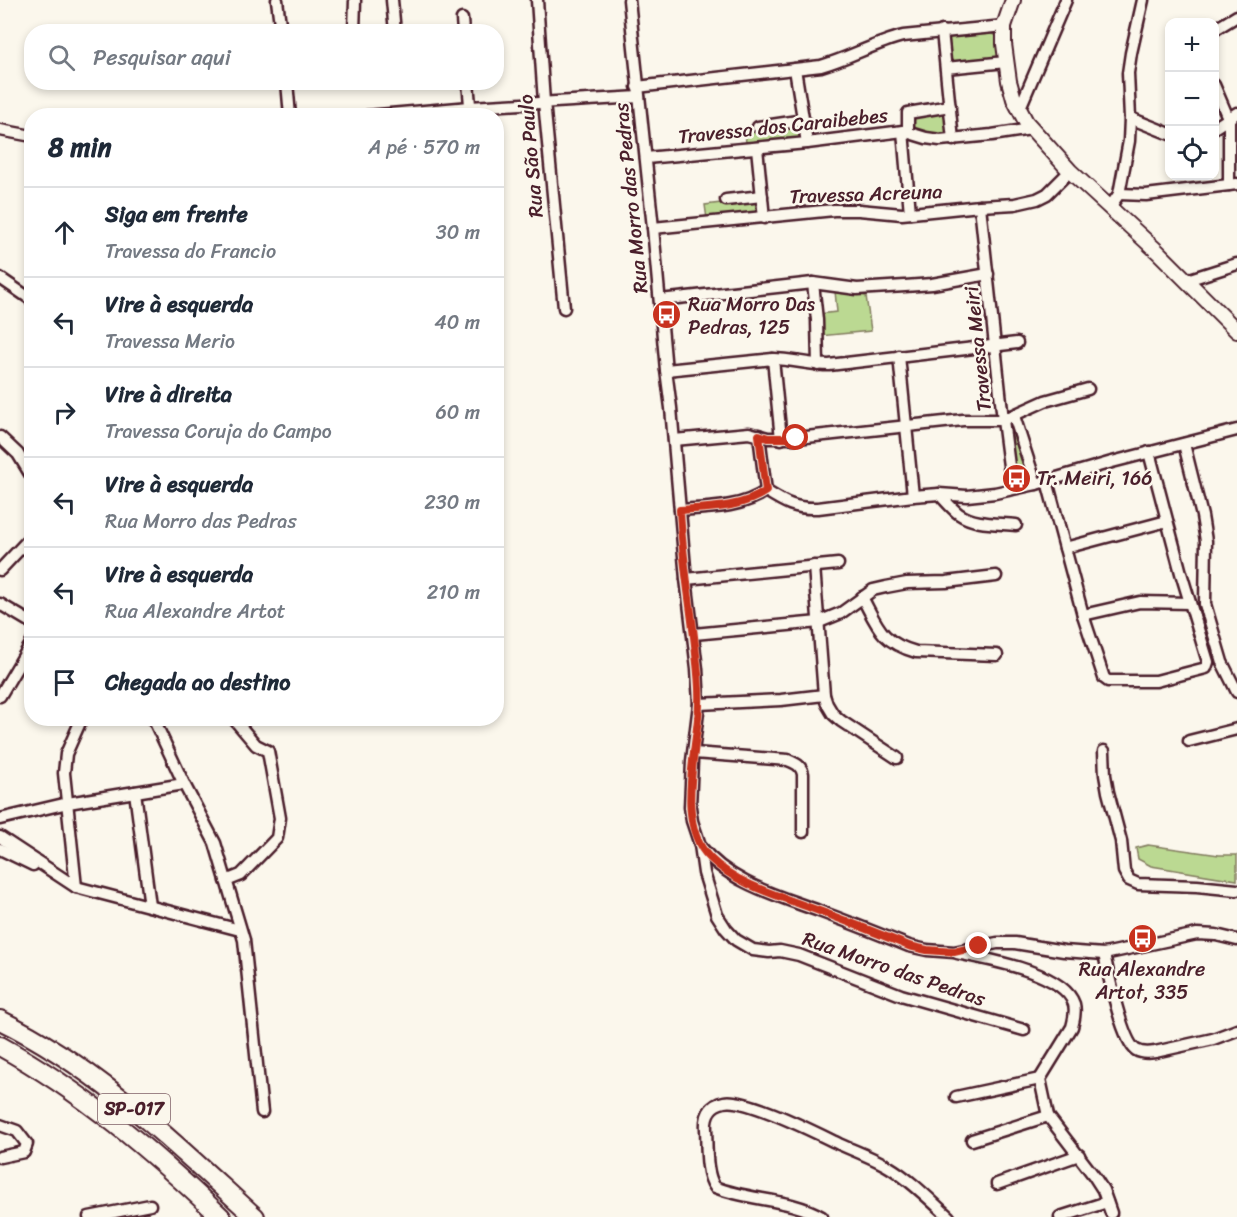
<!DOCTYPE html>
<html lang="pt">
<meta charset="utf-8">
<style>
:root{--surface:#fff;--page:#f6f6f7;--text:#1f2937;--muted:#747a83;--line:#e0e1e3}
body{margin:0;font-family:Sriracha,sans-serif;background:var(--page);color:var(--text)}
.controls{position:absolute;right:18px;top:18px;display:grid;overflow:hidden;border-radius:12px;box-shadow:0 3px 9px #0003}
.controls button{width:54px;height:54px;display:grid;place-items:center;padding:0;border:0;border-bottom:2px solid var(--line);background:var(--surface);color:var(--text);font:30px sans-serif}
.stop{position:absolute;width:18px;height:18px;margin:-14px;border:4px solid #c8321e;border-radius:50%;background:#fff}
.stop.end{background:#c8321e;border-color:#fff;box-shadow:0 2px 6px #0008}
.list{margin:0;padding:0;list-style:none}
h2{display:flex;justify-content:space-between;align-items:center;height:78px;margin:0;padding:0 24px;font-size:26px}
h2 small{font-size:20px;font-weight:400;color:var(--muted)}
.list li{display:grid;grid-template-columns:39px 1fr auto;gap:18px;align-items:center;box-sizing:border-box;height:90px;padding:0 24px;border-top:2px solid var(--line)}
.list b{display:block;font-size:22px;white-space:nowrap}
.list p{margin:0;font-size:20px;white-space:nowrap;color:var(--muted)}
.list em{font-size:20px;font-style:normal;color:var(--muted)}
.icon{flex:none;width:33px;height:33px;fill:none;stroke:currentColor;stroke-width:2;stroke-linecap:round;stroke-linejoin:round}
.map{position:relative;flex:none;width:1237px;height:1217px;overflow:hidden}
.search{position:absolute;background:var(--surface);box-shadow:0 3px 9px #0003;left:24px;top:24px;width:480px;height:66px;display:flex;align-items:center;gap:15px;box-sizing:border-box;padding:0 21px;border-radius:24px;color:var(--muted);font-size:22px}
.panel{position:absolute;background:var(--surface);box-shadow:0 3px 9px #0003;left:24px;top:108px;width:480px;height:618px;border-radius:24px}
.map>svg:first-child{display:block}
.green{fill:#bbd992;stroke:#827c5e;stroke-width:1.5}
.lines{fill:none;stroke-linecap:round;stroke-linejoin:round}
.street-casing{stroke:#4a1f2b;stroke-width:15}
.secondary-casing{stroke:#4a1f2b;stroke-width:18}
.highway-casing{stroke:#4a1f2b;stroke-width:22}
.street{stroke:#fbf7ec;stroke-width:10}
.secondary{stroke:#fbf7ec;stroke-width:14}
.highway{stroke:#fbf7ec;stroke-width:18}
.route{stroke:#c8321e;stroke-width:8}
.labels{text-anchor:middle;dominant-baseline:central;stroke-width:5;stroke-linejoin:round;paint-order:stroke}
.shield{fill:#fbf7ec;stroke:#7f6065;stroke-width:1.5}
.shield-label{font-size:18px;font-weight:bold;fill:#4a1f2b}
.street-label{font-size:20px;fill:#4a1f2b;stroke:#fbf7ec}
.poi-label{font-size:20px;fill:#4a1f2b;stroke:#fbf7ec;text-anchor:start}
</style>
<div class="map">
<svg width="1237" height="1217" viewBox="0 0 1237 1217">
<rect width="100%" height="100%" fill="#fbf7ec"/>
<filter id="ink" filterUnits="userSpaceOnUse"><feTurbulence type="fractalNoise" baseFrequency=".0167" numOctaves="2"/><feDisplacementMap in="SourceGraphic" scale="12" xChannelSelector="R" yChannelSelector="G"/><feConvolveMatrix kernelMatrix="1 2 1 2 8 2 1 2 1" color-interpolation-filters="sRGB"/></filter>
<g filter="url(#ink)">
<g class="green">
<path d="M990,33L998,37L999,54L997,57L955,63L948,61L946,37Z"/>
<path d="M947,110L951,134L933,136L913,130L910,115Z"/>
<path d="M802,123L803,137L746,144L745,129Z"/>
<path d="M762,198L764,213L707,219L705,205Z"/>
<path d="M835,291L866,296L871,331L819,336L818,314L837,312Z"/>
<path d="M1015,428L1031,480L1019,483L1015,482L1006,429Z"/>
<path d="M1148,845L1219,855H1237V880L1151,866L1138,859L1136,848Z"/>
</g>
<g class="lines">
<defs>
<g id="street">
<path d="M277,0L281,32"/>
<path d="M392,0L395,32"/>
<path d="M537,0L544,102L564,308"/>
<path d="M629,0L653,228L666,370L671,408L686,579L697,669L699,704L692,761L690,807L692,821L700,845L704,873L717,915L726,929L736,940L753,950L769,952L780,951L799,955L901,995L1024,1030"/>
<path d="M462,19L463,32"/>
<path d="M1214,30L1237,16"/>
<path d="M942,31L953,140"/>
<path d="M354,32L355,0"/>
<path d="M946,68L1006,62"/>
<path d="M795,69L807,143"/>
<path d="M287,82L290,116"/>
<path d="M468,82L471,116"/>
<path d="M1214,85L1229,120V185"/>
<path d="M637,87L821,66C849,58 875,43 903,36L1004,26"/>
<path d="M1019,110L1066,0"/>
<path d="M367,116L470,107L639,97"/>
<path d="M1130,118L1170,134"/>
<path d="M758,127L804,120"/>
<path d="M1214,128L1237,113"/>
<path d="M0,130L32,136"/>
<path d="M903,131L910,213"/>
<path d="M908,132V113L950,106"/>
<path d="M757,148L764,218"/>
<path d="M646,158L807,143L903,131L926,138L940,140L992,135L1031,129"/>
<path d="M1119,194L1146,195L1237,184"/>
<path d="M726,200L762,196"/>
<path d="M980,206L1003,420L1012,489"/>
<path d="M1110,207L1119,194L1129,141L1130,118L1128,73L1131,53L1143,0"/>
<path d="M653,228L834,210H859L902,214L980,206L1015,204L1037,199L1047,194L1070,171"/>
<path d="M0,278L32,300"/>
<path d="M1187,280L1237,264"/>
<path d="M813,283L817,320L818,365"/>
<path d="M660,300L813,283L857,289L905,286L932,284L988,274"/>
<path d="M899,356L913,496"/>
<path d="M773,359L781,439"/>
<path d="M666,370L773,359C792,359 810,365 829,365L1017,343"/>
<path d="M1014,416L1036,484"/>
<path d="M759,435L766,491"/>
<path d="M0,437L18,454L32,477"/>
<path d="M674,440L749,433L768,438H797L963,420H1003L1045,401L1088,389"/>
<path d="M1184,444L1202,516L1206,541L1205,604L1222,662L1237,692"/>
<path d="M1047,481L1083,615L1104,678L1108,681H1156L1206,668L1208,662L1181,573L1149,452"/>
<path d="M939,494C945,500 952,509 959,514C975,525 998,523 1016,525"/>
<path d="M680,510C708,508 742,508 766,491C785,503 795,509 818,508L913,496L939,494L967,496L995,493L1036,484L1112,462L1237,430"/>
<path d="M1065,548L1167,521"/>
<path d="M814,566L824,695L827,704L833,714L841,721L897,758"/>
<path d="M0,570L32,536"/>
<path d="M686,579L838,564"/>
<path d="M862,597C878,627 881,642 916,652L997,655"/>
<path d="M0,604L32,623"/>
<path d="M1083,615L1140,602L1190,603"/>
<path d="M694,634L819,622L841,613L873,590L886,587L907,583L946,582L996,576"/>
<path d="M0,696L32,642"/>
<path d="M699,704L781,700L824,695"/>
<path d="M153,718L184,784"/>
<path d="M1189,741L1237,729"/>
<path d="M1104,751L1105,775L1108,792L1121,841L1124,871L1129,880L1138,884L1197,886L1237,890"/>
<path d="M694,753L788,760C796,764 801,765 803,774V832"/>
<path d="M135,792L150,906"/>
<path d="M0,819L68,803L184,784L215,843L244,940L262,1112"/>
<path d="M0,837L76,887L240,930"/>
<path d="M700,846C729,883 776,895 819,911C849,922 879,934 909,946L927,950L954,952L997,943H1015L1064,951L1104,954L1197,934L1216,935L1237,940"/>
<path d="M0,849L33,865"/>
<path d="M226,881L241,875L277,838L280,818L268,751L256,745L233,718"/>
<path d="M76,887L64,773L66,754L82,718"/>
<path d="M957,953C986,959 1064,972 1074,1004C1076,1012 1074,1020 1072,1027L1040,1079L1048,1116L1094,1176L1103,1190L1111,1213"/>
<path d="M1104,954C1108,972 1122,1041 1136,1050C1141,1053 1149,1053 1155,1052L1213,1039L1237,1030"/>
<path d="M956,1097L1040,1079"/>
<path d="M0,1125L17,1131L27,1144L24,1152L0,1157"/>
<path d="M972,1140L1048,1116"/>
<path d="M997,1184L1079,1155"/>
<path d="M89,1217L150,1205"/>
<path d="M822,1217C789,1198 749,1201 715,1187C705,1174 707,1145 706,1129C705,1115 710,1105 724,1102C746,1097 816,1133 839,1144C855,1151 874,1158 889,1167C911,1180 930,1200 949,1217"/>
<path d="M1060,1217L1107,1202"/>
</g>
<path id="secondary" d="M1013,0L1004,26V44L1009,81L1014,99L1026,122L1070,171L1158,252L1237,331"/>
<g id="highway">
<path d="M0,1020C97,1067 176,1145 255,1217"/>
<path d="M0,1046C82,1091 154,1153 221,1217"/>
</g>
</defs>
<use href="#street" class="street-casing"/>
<use href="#secondary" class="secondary-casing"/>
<use href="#highway" class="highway-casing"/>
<use href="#street" class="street"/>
<use href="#secondary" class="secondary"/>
<use href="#highway" class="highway"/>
</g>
</g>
<g class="lines" filter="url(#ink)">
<path class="route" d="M796,438H768L759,435L766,491C742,508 708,508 680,510C682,558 691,606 696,654C698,671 700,688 699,704C698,749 674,823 710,858C737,885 777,895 811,908C844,920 877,933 909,946L927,950L954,952L979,946"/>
</g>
<defs>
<symbol id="bus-disc" viewBox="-11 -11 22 22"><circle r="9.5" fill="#c8321e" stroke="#fbf7ec"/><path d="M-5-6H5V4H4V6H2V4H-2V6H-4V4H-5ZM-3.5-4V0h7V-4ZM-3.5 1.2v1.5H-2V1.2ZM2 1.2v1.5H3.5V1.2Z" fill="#fff"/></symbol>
</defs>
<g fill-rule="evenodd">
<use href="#bus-disc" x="650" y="298" width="33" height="33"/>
<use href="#bus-disc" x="1000" y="462" width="33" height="33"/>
<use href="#bus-disc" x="1126" y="922" width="33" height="33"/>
</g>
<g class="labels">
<rect class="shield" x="98" y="1094" width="72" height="30" rx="4.5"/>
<g class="shield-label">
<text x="134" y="1109">SP-017</text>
</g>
<g class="street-label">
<text transform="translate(783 126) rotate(-6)">Travessa dos Caraibebes</text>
<text transform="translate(531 156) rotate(-95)">Rua São Paulo</text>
<text transform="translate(866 194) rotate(-2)">Travessa Acreuna</text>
<text transform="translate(631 198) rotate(-96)">Rua Morro das Pedras</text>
<text transform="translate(978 349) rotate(-96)">Travessa Meiri</text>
<text transform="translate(894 969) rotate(19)">Rua Morro das Pedras</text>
</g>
<g class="poi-label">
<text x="688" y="304">Rua Morro Das<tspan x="688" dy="23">Pedras, 125</tspan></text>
<text x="1037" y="478">Tr. Meiri, 166</text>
<text x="1142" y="969" text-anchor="middle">Rua Alexandre<tspan x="1142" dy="23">Artot, 335</tspan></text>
</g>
</g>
</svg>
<div class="controls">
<button>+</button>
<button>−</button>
<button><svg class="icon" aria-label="locate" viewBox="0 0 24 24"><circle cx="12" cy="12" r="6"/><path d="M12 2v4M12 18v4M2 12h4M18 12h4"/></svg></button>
</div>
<div class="stop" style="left:796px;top:438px"></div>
<div class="stop end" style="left:979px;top:946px"></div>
<div class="search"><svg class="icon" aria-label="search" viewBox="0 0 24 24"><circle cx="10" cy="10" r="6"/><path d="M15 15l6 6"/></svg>Pesquisar aqui</div>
<section class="panel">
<h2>8 min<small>A pé · 570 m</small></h2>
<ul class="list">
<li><svg class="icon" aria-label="ahead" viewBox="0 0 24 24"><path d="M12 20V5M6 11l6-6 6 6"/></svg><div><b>Siga em frente</b><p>Travessa do Francio</p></div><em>30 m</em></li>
<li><svg class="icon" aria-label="left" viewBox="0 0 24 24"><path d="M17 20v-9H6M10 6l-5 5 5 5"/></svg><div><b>Vire à esquerda</b><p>Travessa Merio</p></div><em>40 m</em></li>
<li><svg class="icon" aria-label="right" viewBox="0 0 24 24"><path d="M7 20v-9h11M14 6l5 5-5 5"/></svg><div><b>Vire à direita</b><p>Travessa Coruja do Campo</p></div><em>60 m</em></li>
<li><svg class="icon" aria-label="left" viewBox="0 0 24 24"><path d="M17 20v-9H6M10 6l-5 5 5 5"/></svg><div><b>Vire à esquerda</b><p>Rua Morro das Pedras</p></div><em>230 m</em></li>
<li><svg class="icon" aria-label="left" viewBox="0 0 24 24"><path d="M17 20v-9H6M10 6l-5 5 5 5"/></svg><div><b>Vire à esquerda</b><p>Rua Alexandre Artot</p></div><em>210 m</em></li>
<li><svg class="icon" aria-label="arrive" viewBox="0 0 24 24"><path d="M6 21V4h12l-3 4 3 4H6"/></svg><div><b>Chegada ao destino</b></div></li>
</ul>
</section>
</div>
